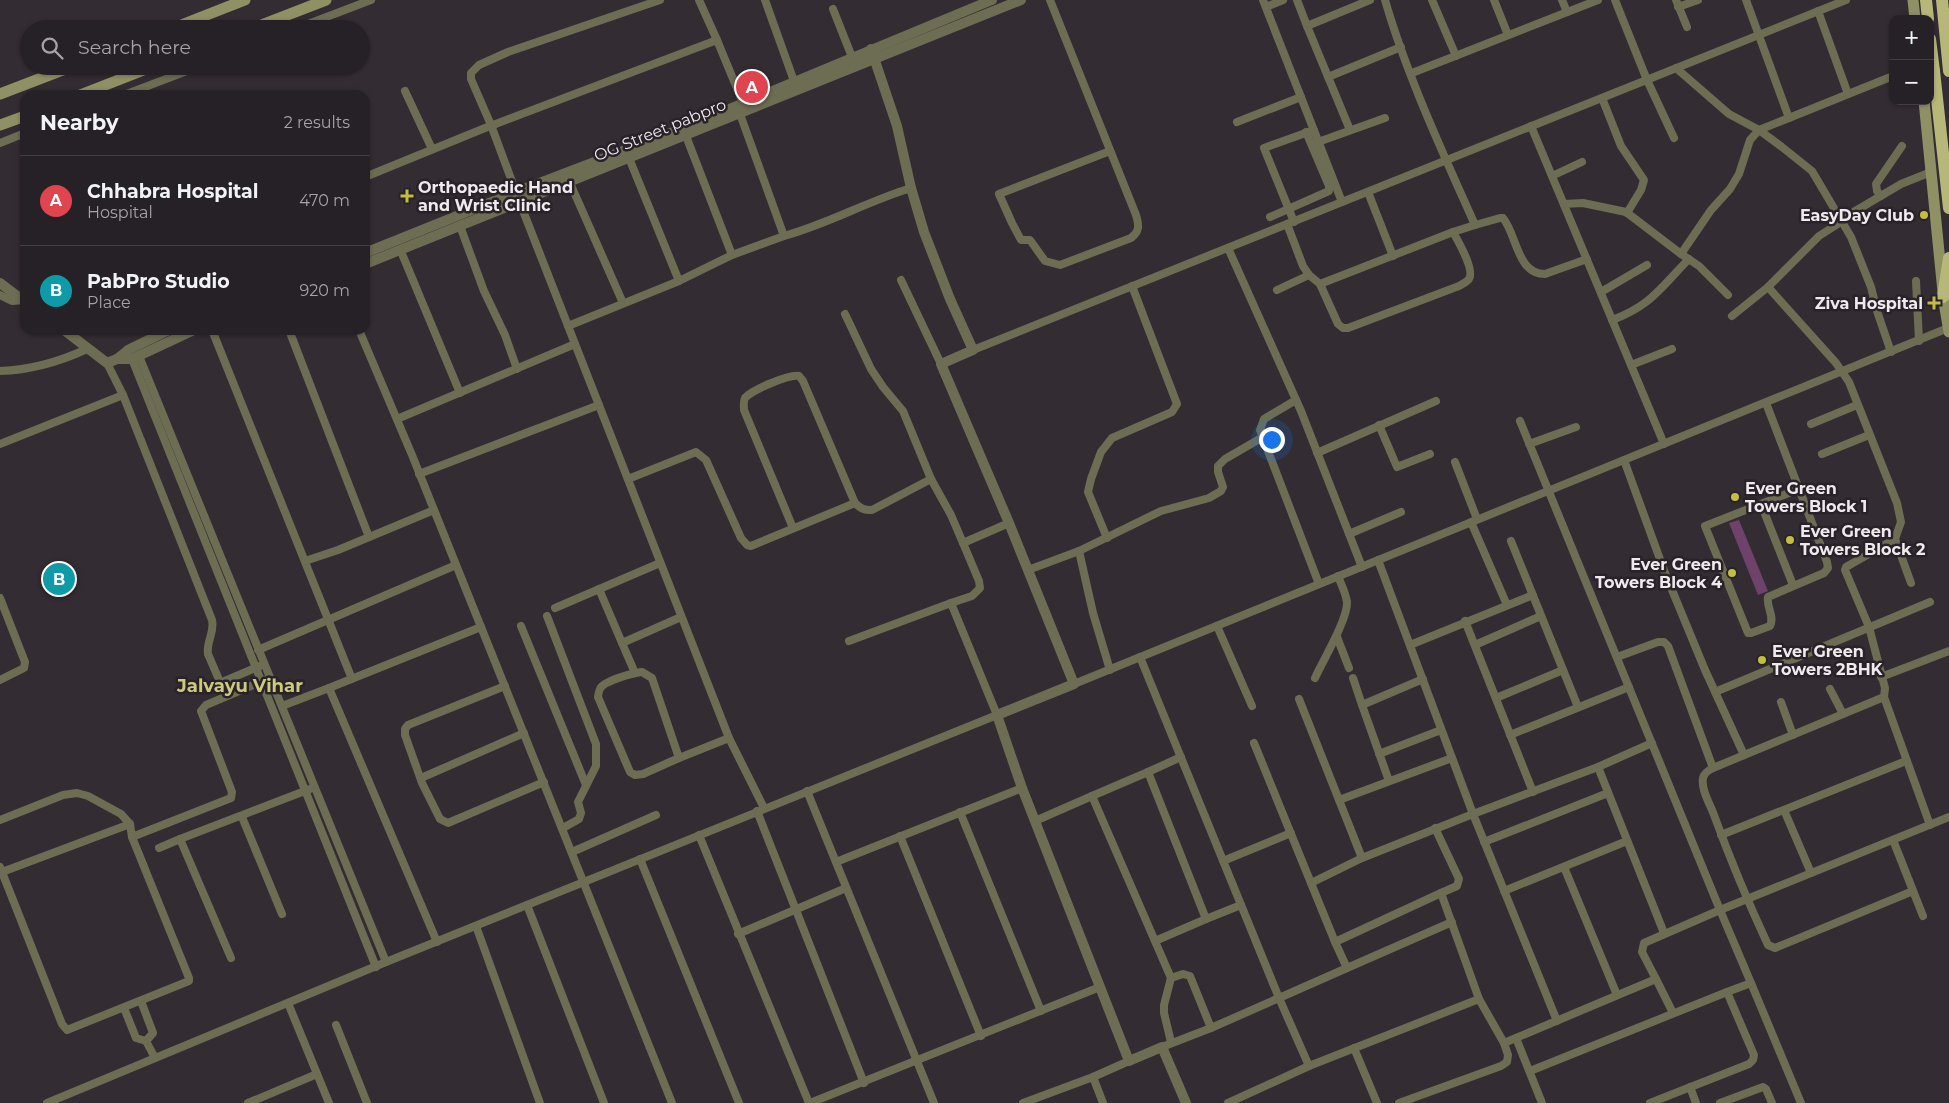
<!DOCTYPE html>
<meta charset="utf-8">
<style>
:root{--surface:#262126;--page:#2e292e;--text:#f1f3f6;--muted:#a4a3a7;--line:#423e43;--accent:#bca0f2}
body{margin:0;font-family:Montserrat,sans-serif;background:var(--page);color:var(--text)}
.controls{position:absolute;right:15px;top:15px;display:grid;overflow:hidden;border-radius:10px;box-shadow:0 1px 4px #0004}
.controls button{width:45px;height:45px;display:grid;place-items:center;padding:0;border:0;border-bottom:1px solid var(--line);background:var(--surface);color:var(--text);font:25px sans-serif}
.you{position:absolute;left:1271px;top:439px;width:18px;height:18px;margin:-12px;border:4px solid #fff;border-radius:50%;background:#1a73e8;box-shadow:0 0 0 8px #1a73e833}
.badge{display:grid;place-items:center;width:32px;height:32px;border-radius:50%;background:var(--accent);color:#fff;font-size:16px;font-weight:700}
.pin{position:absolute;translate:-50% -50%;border:2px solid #fff;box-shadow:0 1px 5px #0006}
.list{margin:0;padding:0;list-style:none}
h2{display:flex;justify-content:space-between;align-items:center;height:65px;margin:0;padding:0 20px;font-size:21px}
h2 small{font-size:16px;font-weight:400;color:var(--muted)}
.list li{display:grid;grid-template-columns:32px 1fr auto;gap:15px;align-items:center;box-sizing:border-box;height:90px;padding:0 20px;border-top:1px solid var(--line)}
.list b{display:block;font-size:19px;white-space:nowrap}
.list p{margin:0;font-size:16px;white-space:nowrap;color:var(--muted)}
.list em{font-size:16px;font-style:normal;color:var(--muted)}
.icon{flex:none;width:28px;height:28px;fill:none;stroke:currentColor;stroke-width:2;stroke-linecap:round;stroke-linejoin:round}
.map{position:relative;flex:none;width:1949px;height:1103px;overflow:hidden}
.search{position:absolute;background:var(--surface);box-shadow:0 1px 4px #0004;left:20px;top:20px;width:350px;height:55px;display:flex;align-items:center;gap:12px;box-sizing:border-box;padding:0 18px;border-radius:28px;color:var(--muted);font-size:19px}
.panel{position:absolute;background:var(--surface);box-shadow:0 1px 4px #0004;left:20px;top:90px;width:350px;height:245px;border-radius:15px}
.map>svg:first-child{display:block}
.green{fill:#6e426a}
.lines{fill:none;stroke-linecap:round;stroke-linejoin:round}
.minor{stroke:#6d6d53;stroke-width:8}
.tertiary{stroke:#6d6d53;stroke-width:10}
.secondary{stroke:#909065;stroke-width:11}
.trunk{stroke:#b8b77a;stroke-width:12}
.poi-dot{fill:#c1be40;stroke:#292228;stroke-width:2}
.labels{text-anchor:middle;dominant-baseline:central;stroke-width:5;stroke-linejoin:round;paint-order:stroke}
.street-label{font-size:16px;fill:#efeaee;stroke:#292228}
.poi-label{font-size:16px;font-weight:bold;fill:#efeaee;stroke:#292228;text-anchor:start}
.neighbourhood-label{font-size:18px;font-weight:bold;fill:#cccb7d;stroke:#292228}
</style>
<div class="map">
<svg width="1949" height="1103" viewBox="0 0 1949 1103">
<rect width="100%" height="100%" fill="#332c32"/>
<path class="green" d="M1739,520L1768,591L1758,595L1729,523Z"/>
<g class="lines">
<g class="minor">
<path d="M660,0L508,52L479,65L471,73V79L491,125L520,203L729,738L764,808"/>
<path d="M699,0L717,40"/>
<path d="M765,0L794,81"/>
<path d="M1050,0L1136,215C1139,225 1140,231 1131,238L1060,265L1045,261L1030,240H1021L1012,223L999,194L1110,151"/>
<path d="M1263,0L1342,202"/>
<path d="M1297,0L1307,26"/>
<path d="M1432,0L1456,56"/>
<path d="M1494,0L1508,35"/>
<path d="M1562,0L1567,12"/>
<path d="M1615,0L1647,80L1674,138"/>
<path d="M1676,0L1687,27"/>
<path d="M1746,0L1789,118"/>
<path d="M1266,7L1283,0"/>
<path d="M1678,7L1698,0"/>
<path d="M833,9L852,57"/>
<path d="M1818,11L1848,94"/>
<path d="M295,29L371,0"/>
<path d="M1676,68L1729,114L1759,130L1782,147L1812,171L1851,237L1871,287L1877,311L1891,352"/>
<path d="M1412,73L1598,0"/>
<path d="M1328,77L1401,47"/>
<path d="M405,91L432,149"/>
<path d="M124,95L200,66"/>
<path d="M1602,98L1621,146L1644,180L1641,190L1627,213"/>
<path d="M1237,122L1301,97"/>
<path d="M1531,126L1664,444"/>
<path d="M1350,130L1307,26L1370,0"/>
<path d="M1318,142L1385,118"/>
<path d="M0,143L25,133"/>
<path d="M1552,176L1582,162"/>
<path d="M365,177L485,128L717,40L743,103"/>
<path d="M570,183L623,303"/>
<path d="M1368,192L1393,256"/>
<path d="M1881,196L1877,191L1876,184L1902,146"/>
<path d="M1564,204L1583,203L1626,212L1681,254"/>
<path d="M1270,217L1329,191V186L1306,132"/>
<path d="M1840,220L1901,184L1931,172"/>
<path d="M1294,222L1264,148L1314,130"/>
<path d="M1841,222L1819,236L1768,287L1836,363L1849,382L1897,503L1901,522L1895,539L1846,567L1845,570L1869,627L1885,688L1884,697"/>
<path d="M1287,224L1303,266L1309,275L1320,284L1338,324L1343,328H1348L1459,286C1462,284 1467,282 1469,279C1475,270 1458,241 1453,232L1475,225C1443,153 1407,76 1385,0"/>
<path d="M1475,225L1500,218H1503C1517,235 1517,274 1545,274L1587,259"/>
<path d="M460,226L484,291L505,335L517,369"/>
<path d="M784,236C828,224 868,201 911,188"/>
<path d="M1228,248L1301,411L1362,567"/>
<path d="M400,249L460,393"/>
<path d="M732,255L784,236L740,114"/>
<path d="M901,280L941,364"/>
<path d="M679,281L732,255L686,136"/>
<path d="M1916,281L1919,341"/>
<path d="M1320,284L1453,232"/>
<path d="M1277,290L1309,275"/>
<path d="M1601,292L1647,265"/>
<path d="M0,295L12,301L23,300"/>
<path d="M1728,295L1699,266L1681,254L1711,210L1730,189L1739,174L1750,140L1759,130L1893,76"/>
<path d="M845,314L871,369L883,387L903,411L931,479L951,515L963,543"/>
<path d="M1732,316L1768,287"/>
<path d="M1612,320C1652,305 1661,287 1689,259"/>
<path d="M568,326L679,281L629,158"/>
<path d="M212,330L352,679"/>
<path d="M289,330L369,537"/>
<path d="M359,330L412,455L672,1103"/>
<path d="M973,350L1846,0"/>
<path d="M139,356L386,962"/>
<path d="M132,359L376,967"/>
<path d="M107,363L123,395L212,620C215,632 206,642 208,654L226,696"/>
<path d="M1631,365L1672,349"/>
<path d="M0,371C29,370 61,361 87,349"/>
<path d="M1296,400L1264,419L1260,430L1319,584"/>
<path d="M1766,403L1799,489L1705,526L1748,633H1751L1770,626C1775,616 1766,607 1768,597L1824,573L1828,568L1827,562L1799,489"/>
<path d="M397,419L575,344"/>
<path d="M1811,424L1857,405"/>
<path d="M1379,425L1397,467L1430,454"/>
<path d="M0,444L123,395"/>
<path d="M1529,444L1576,427"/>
<path d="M1317,453L1436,401"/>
<path d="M1822,454L1869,435"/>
<path d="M1624,460L1665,573L1705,670L1744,755"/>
<path d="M1455,462L1477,519"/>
<path d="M419,474L599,405"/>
<path d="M628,479L696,452L706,460L741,538L747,545L751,546L855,503"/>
<path d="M1761,504L1793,585"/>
<path d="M1471,522L1507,605"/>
<path d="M793,528L744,410C744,406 743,402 745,398C752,390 789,374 799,376L803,381L855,503C861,509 864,510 872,510L931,479"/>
<path d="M1349,534L1401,512"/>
<path d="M1107,538L1088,492L1091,479L1101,452L1112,438L1172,412L1177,404L1132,286"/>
<path d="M1895,539L1911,583"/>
<path d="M1511,541L1578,707"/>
<path d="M1079,551L1093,613L1110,670"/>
<path d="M305,561L338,550L434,510"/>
<path d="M1028,570L1079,551L1161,511L1209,498L1221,491L1223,487L1218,472V466L1225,459L1263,437"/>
<path d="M599,589L622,643"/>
<path d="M0,598L25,662L24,668L0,680"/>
<path d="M555,608L660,563"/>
<path d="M547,616L596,744V766L578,802L581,813L579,819L563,828"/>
<path d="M1465,621L1533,792"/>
<path d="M521,626L586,785"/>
<path d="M1217,626L1252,706"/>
<path d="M1337,637L1349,668"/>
<path d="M849,641L951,603"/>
<path d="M1410,645L1533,595"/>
<path d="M1475,645L1541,616"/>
<path d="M258,650L456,565"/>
<path d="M1140,657L1279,998L1347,968L1335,942L1441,893L1479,999"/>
<path d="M1617,657L1658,642H1664L1668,646L1713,768"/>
<path d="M635,673L622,643L681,617"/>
<path d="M1881,677L1949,651"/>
<path d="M1315,678C1322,662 1348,619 1347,602C1346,594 1341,584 1338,576"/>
<path d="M1353,678L1362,705"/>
<path d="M220,683L260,666"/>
<path d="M1074,684L1948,328"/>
<path d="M505,686L408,725L405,729V735L422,783L440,819L448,823L544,782"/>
<path d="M329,688L481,627"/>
<path d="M1830,689L1843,714"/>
<path d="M1715,692L1930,602"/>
<path d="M1496,698L1563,670"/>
<path d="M1299,699L1362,858L1473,814L1378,560"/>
<path d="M1781,702L1793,735"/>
<path d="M282,706L329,688L437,942"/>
<path d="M1510,735L1629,687"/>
<path d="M1254,743L1335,942"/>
<path d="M1379,754L1441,730"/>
<path d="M679,758L652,678L642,672C633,673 603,681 600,689C599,689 598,697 598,697L630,772L635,775L643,774L679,758L729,738"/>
<path d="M1598,767L1664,933"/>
<path d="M1148,772L1181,757"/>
<path d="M421,778L524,733"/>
<path d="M1389,781L1362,705L1423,679"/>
<path d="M807,791L934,1103"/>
<path d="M1339,800L1452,758"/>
<path d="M1784,810L1811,873"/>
<path d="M757,811L864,1083"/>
<path d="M960,812L1041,1011"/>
<path d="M242,817L282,914"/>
<path d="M0,820L63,795L77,793L88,796L121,814L130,824"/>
<path d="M1035,821L1092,796"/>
<path d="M1435,828L1459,879L1457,886L1441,893"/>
<path d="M699,835L809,1103"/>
<path d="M1721,835L1906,761"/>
<path d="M900,836L981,1036"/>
<path d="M1893,840L1923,916"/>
<path d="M1484,842L1608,793"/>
<path d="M159,848L180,839"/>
<path d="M572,852L656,815"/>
<path d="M640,859L739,1103"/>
<path d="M1223,861L1291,833"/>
<path d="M836,862L1022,788"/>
<path d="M0,867L62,1024L67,1030L189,981V978L132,837L231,798L232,792L201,711L206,705L270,678"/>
<path d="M1564,867L1617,995"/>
<path d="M2,872L130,824L132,837"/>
<path d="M1311,883L1362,858"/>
<path d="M1504,891L1627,841"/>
<path d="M1913,891L1775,948L1768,945C1748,902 1730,859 1714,815C1710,804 1701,790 1703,778C1704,773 1709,770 1713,768L1884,697L1930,825"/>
<path d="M527,905L604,1103"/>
<path d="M476,926L540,1103"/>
<path d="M738,934L846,888"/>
<path d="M1155,941L1206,919"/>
<path d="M231,958L180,839L310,789"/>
<path d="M1347,968L1452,922"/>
<path d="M1171,978L1164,1005V1013L1171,1042"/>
<path d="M1656,979L1673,1013"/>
<path d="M1751,983L1801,1103"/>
<path d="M141,1001L153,1033L146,1041"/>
<path d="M288,1003L329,1103"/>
<path d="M124,1008L136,1038L146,1041L155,1058"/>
<path d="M1557,1021L1473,814L1598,767L1652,743"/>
<path d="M336,1025L367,1103"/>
<path d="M1211,1028L1190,976L1183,974L1171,978L1092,796L1148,772L1206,919L1241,905"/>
<path d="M1516,1038L1542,1103"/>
<path d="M1162,1047L1211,1028L1279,998L1309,1066L1228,1103"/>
<path d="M1354,1048L1377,1103"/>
<path d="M1309,1066L1479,999L1504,1043L1656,979L1642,952L1644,943L1720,910L1520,421"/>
<path d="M1530,1071L1727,992"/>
<path d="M1690,1087L1696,1103"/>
<path d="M47,1103L386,962L997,715L951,603L972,596L980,588L979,581L963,543L1009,523"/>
<path d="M248,1103L317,1074"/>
<path d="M810,1103L1100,987"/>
<path d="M1023,1103L1093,1077"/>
<path d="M1103,1103L1093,1077L1129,1061"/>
<path d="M1399,1103L1501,1066L1507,1062L1508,1055L1504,1043"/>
<path d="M1650,1103L1749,1064L1753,1060L1754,1055L1727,992L1751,983L1720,910L1949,817"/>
<path d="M1720,1103L1763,1087L1766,1089L1772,1103"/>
</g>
<g class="tertiary">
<path d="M871,49L897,126L911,188L924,232L950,299L973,350L941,364L1009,523L1074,684L997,715L1022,788L1129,1061L1162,1047L1186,1103"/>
<path d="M365,253L524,189L681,129L992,0"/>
<path d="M365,264L1021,0"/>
<path d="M0,283L25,302"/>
<path d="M64,330L107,363L117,359H132L194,330"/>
<path d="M117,359L128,350L169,330"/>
</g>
<g class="secondary">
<path d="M1913,0L1915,19"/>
<path d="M171,29L245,0"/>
<path d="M251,29L326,0"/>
<path d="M0,94L73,66"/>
<path d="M80,95L154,66"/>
<path d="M1924,101L1944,302L1949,332"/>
<path d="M0,125L25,116"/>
</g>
<g class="trunk">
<path d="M1926,0L1928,19"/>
<path d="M1942,0L1949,71"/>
<path d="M1930,39L1934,71"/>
<path d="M1930,64L1934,71L1949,208"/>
<path d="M1943,297L1949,258"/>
</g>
</g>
<g class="poi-dot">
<path d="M404.5 188.5h5v5h5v5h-5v5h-5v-5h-5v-5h5z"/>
<circle cx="1924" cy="215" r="5"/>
<path d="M1931.5 295.5h5v5h5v5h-5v5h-5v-5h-5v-5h5z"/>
<circle cx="1735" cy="497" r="5"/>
<circle cx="1790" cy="540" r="5"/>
<circle cx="1732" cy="573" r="5"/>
<circle cx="1762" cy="660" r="5"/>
</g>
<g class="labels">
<g class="street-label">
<text transform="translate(660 130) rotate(-22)">OG Street pabpro</text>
</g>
<g class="poi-label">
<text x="418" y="187">Orthopaedic Hand<tspan x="418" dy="18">and Wrist Clinic</tspan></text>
<text x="1914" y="215" text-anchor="end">EasyDay Club</text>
<text x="1923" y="303" text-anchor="end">Ziva Hospital</text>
<text x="1745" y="488">Ever Green<tspan x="1745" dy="18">Towers Block 1</tspan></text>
<text x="1800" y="531">Ever Green<tspan x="1800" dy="18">Towers Block 2</tspan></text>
<text x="1722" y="564" text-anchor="end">Ever Green<tspan x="1722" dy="18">Towers Block 4</tspan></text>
<text x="1772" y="651">Ever Green<tspan x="1772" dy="18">Towers 2BHK</tspan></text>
</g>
<g class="neighbourhood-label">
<text x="240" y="686">Jalvayu Vihar</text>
</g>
</g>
</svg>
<div class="controls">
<button>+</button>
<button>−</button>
</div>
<div class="you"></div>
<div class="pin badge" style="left:752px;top:87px;background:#e0444e">A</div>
<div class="pin badge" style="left:59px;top:579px;background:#0f9aa8">B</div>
<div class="search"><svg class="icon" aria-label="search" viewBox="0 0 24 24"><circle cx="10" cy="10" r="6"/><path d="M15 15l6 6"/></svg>Search here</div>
<section class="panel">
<h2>Nearby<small>2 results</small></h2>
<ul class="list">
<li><span class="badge" style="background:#e0444e">A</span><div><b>Chhabra Hospital</b><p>Hospital</p></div><em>470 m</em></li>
<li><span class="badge" style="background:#0f9aa8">B</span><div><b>PabPro Studio</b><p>Place</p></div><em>920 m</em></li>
</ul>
</section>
</div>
